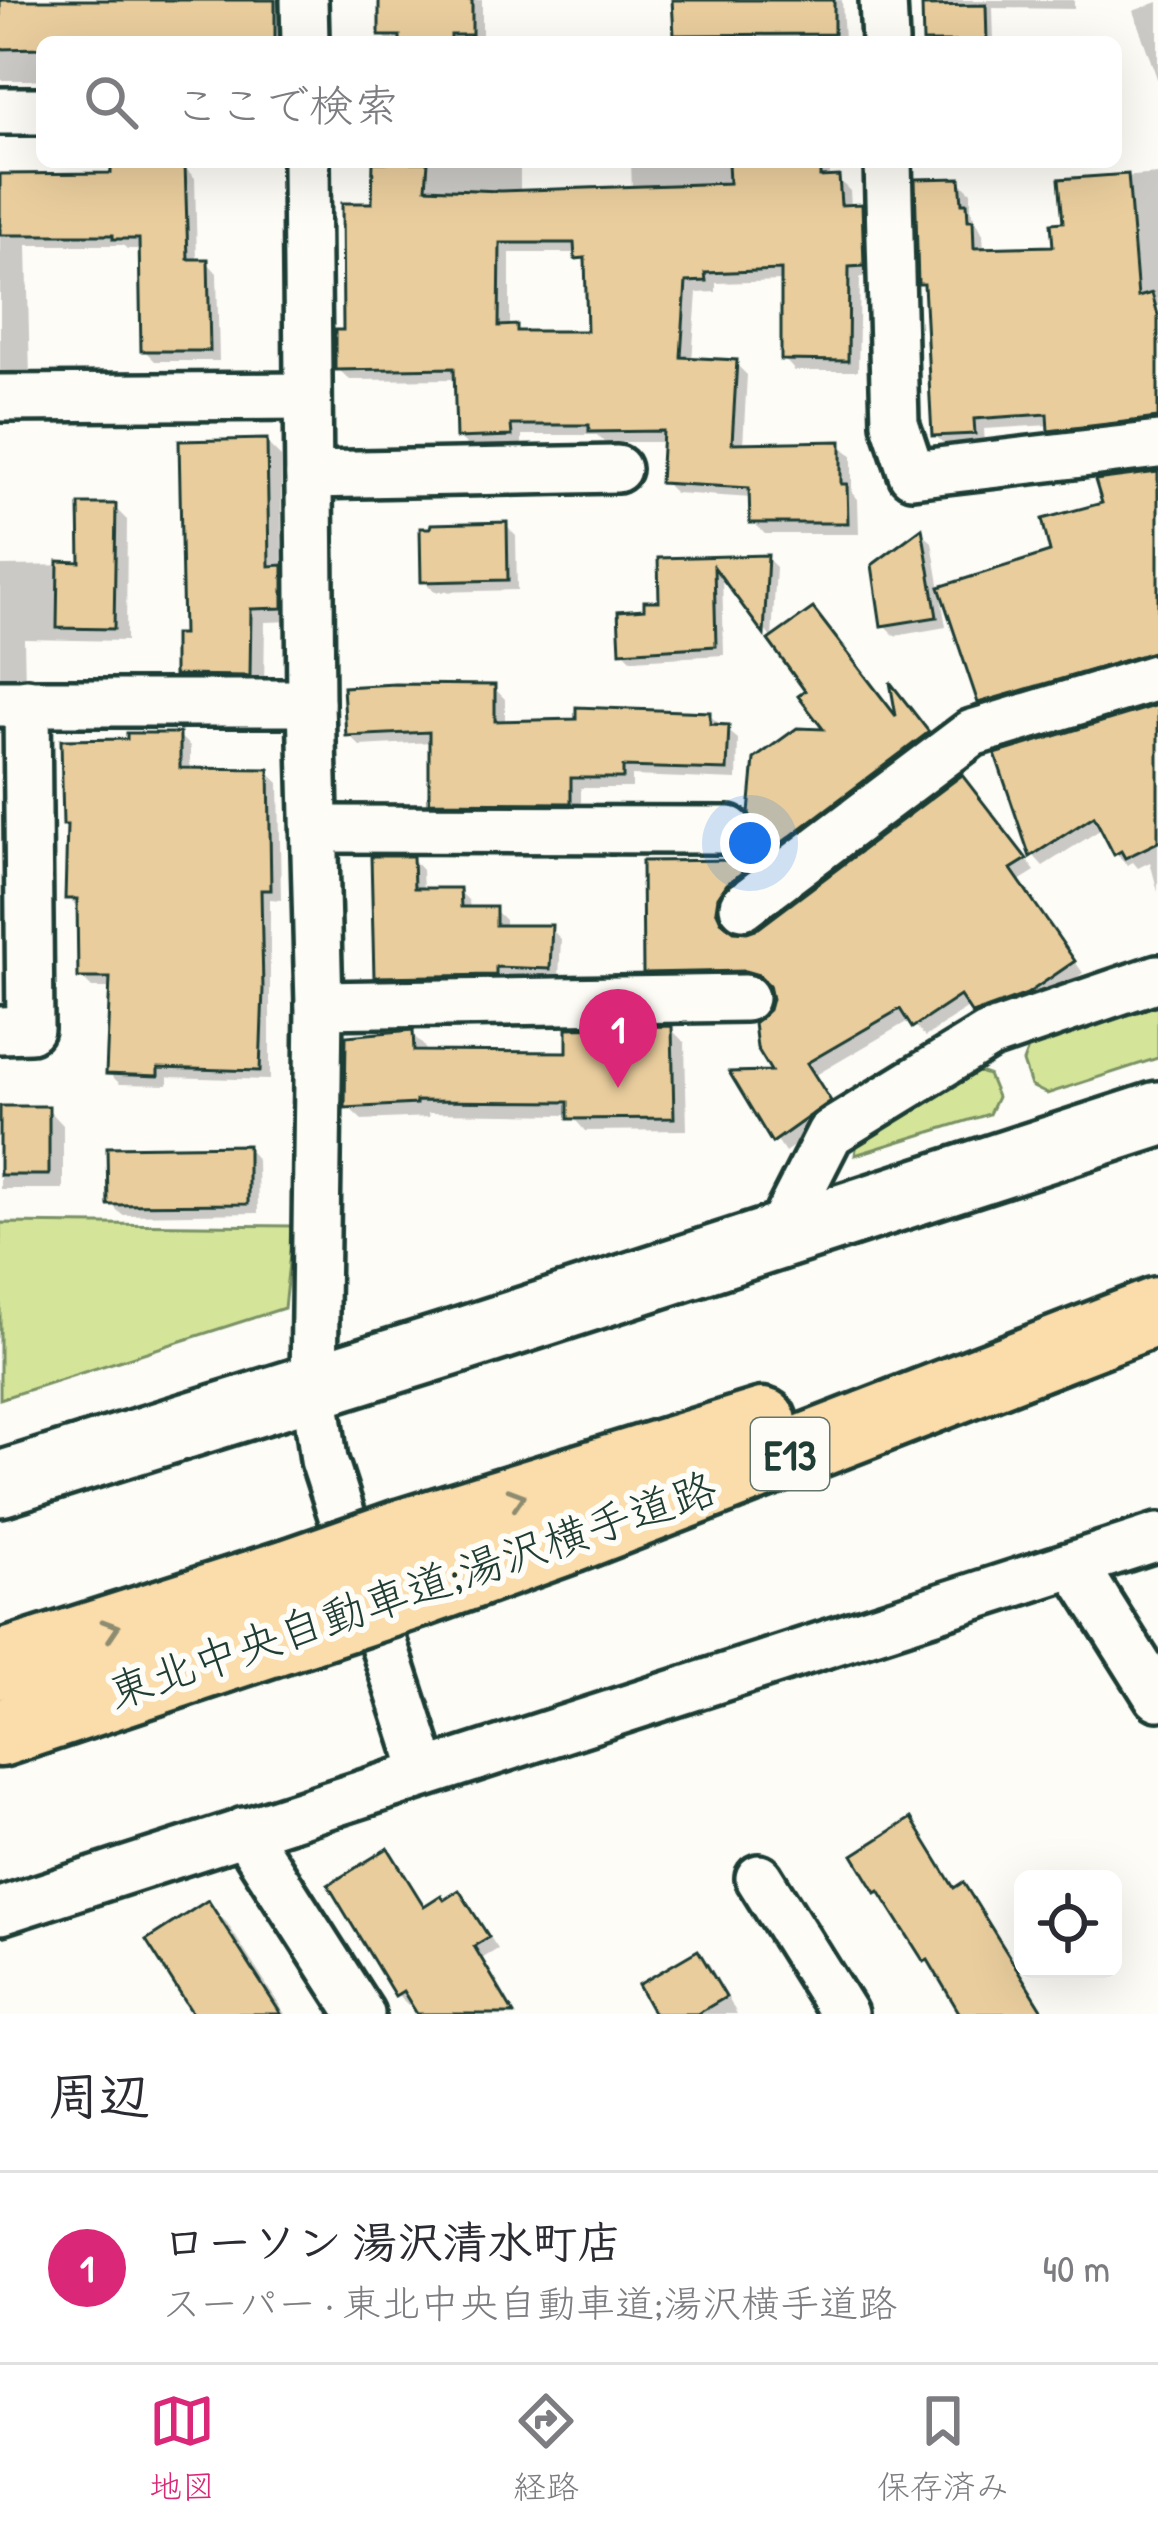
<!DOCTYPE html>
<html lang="ja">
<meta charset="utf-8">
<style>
:root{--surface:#fff;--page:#f7f7f7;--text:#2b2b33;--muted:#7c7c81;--line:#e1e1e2;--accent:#db2777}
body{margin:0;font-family:"Patrick Hand","Klee One",sans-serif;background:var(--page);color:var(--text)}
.controls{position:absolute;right:36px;bottom:36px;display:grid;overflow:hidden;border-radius:18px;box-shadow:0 12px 48px #0002}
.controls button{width:108px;height:108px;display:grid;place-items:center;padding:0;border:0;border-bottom:3px solid var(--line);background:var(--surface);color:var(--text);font:60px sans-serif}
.you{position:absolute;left:750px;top:843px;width:42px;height:42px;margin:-30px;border:9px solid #fff;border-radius:50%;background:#1a73e8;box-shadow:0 0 0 18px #1a73e833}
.badge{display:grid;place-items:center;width:78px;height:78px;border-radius:50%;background:var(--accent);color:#fff;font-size:39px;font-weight:700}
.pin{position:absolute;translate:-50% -99px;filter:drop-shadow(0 3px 6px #0008)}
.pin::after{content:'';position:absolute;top:63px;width:42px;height:36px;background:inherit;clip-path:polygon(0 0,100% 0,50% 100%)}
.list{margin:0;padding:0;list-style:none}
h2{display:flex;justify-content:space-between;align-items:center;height:156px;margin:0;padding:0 48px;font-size:51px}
h2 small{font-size:39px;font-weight:400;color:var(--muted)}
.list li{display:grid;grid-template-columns:78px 1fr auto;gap:36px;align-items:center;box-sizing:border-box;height:192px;padding:0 48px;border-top:3px solid var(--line)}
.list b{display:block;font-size:45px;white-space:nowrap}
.list p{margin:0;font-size:39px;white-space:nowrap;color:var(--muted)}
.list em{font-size:39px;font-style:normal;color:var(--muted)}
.icon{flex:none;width:66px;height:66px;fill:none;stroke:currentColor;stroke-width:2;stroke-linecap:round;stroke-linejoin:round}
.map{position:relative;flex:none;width:1158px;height:2014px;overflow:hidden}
.search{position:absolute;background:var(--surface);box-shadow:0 12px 48px #0002;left:36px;right:36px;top:36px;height:132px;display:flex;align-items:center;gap:30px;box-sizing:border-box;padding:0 42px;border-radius:18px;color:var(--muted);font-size:45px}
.sheet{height:348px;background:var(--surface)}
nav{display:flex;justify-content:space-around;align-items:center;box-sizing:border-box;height:168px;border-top:3px solid var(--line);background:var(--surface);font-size:33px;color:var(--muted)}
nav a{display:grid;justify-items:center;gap:6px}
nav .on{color:var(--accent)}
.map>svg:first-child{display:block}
.green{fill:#d4e599;stroke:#7a9166;stroke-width:3}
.shadow{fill:#0003;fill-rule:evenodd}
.building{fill:#e9cd9d;stroke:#1f3d34;stroke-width:3;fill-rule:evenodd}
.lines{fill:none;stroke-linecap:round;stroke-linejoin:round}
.street-casing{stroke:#1f3d34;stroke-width:54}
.secondary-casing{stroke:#1f3d34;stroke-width:72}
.highway-casing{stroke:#1f3d34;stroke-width:75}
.street{stroke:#fdfcf7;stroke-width:45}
.secondary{stroke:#fdfcf7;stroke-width:63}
.highway{stroke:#fbdcab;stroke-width:66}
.highway-bridge-casing{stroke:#1f3d34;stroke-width:75;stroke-linecap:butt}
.highway-bridge{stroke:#fbdcab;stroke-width:66}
.oneway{stroke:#8d8c70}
.labels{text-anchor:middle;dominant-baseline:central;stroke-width:12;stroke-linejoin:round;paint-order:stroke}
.shield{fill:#fdfcf7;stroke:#62766e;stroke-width:3}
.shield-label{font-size:42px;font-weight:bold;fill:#1f3d34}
.street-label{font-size:45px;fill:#1f3d34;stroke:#fdfcf7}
</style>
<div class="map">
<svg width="1158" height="2014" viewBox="0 0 1158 2014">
<rect width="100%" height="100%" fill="#fdfcf7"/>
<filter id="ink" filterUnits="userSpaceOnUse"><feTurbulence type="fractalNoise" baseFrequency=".00833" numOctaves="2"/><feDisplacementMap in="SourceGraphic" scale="24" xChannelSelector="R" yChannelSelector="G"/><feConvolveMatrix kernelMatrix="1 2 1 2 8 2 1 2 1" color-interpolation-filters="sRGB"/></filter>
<g filter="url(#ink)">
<g class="green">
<path d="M1158,1005V1058L1047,1094L1031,1086L1023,1062L1030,1044Z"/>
<path d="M973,1070L988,1075L997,1097L989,1114L855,1155L857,1142Z"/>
<path d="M0,1223L293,1226L284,1308L0,1399Z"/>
</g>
<g class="shadow">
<path d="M0,0H285L284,42H42V80H0Z"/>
<path d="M382,0H482V42H390L382,35Z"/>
<path d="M675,0H842L844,42H677Z"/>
<path d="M925,0H1074V9L993,8L994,42H926Z"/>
<path d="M1158,2V81L1133,11Z"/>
<path d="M376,162H520V193L632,190L631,162H830V180L838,179L850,191L851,207H861L873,219L874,277H860L858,371H795L784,359V281L716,283V292L697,293L692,361L735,363L747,375L743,446L840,444L852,456V493L858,499L859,534H765L753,522L752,498L675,493L663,481L665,442H604L597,435H522V447L471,449L459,437L457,379L350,380L338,369L375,206ZM510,253H578L588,268L590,334H521L510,329Z"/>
<path d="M184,167L195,178L197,262H207L217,273L219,361H155L144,350L142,249H127L123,245H27L30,378L0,379V176H114Z"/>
<path d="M1158,174V432L1063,441L1051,425L984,429L985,444L946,446L935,435L927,289L921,283L959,181L971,192V211L983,234L984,251L1056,249L1066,224L1062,182Z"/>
<path d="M266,442L281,457L282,569L296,583V621L265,622L264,689L192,688L177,674L186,637Z"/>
<path d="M1158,473V663L992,713L981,701L944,591H940L946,627L895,636L884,625L921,532L932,542L940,590L1054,554Z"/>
<path d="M114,507L127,520L126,641L24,639L25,686H0V566L83,565Z"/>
<path d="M505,525L516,536L517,590L435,592L424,581Z"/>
<path d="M767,558L776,567L772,639L722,573L724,655L632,660L623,651L662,603L661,561Z"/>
<path d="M494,688L505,699V723L709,715L738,739L737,780L632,776V788H581V812H443L432,801V742L360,746L349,735Z"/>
<path d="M901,697L937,744L728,908L729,932L748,936L972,789L1035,871L1019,881L1083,973L1038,1004L986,1023L971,1006L925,1037L910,1020L816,1075L839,1113L785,1152L734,1075L776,1074L772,985L758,981L657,982L646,971L645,864L747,863L829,732L900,722Z"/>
<path d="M1158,708V892L1150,862L1138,868L1133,862L1127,865L1116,853L1103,828L1043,866L1033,855Z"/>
<path d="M179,736L190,746V771L268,772L279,783L281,900L270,899V1080L168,1077V1085L120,1084L109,1073L113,988H92L81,977L80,910L68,897L130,742Z"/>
<path d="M412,859L422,870L423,891H459L469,901L470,910H495L505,920V928H550L561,939L559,978L505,976V984L387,986L377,976Z"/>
<path d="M671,1029L685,1043L687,1130L585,1131L571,1115L428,1113L429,1117L362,1120L348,1107L412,1034L425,1047L426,1054L570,1055Z"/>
<path d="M48,1109L63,1125V1189H0V1111Z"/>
<path d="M246,1148L257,1159L258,1213L122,1215L111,1204Z"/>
<path d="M911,1822L956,1890L962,1886L972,1896L1046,2014H963L927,1961Z"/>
<path d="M388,1852L426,1908L459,1894L469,1905L498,1949L483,1958L516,2014H420L413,2002L408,2005L397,1994Z"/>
<path d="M208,1904L227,1923L285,2014H196Z"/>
<path d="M698,1953L709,1964L737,2014H658Z"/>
</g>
<g class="building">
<path d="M0,0H275V41L42,42V48L0,49Z"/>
<path d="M379,0H472V35H451V42H400V36H379Z"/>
<path d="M672,0H834V34L674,35Z"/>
<path d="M986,5L987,42H923L922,6Z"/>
<path d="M373,162H428L426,188L500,191L729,183L728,162H820V177L839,176L841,205L862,204L864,266L849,267L848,361L781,360V270L705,273L706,281L686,282L681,357L737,360L732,443L841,441V484H847L848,523H750L749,488L660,483L663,431L589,432V425H511L512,436L456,438L454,368L335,370V330H343L342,203H372ZM500,243H574L575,259L585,258L587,331H517V325L499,326Z"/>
<path d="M185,164L188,259H208L210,351H141L139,239H113V235H0V174L111,173V166Z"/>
<path d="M1128,174L1138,297L1152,293L1158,315V418L1048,431L1047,414L974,419L975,434L932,436L924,284H918L915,179L960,178L962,203H967L968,220H973L974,248L1053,246L1051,223L1063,222L1059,179Z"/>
<path d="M267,439L269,566L283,565V608L251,609L250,676L174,675V634H183L179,441Z"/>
<path d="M1158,472V651L978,703L939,587L1050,552L1042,519L1102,503L1095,480Z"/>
<path d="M79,504H116L114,629L57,628L58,561L80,562Z"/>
<path d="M507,522L508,580L421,582L420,528H430L431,524Z"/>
<path d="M922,528L937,617L881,626L872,565Z"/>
<path d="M768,555L764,635L714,567L716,646L620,652L618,611L644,609V601H659L658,558Z"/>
<path d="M813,608L896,716L890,682L929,732L727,884L718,897L716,910L721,921L734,931L747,932L759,928L962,775L1027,859L1011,869L1075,961L1027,994L972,1014L960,996L912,1028L900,1009L807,1063L831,1101L772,1143L729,1072L771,1071L757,1048L754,1023L769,1010L772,999L769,985L759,975L745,971L643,973L642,861L745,860L756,831L749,813L754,759L797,728L823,729L798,696L805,691L768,640Z"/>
<path d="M395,684L495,685V721L576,719V707L710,712V724L729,725L727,770L623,767V778H571V803L429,802V732L346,736L343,687Z"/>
<path d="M1158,705V842L1125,858L1121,851L1114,855L1094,816L1030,857L995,754Z"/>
<path d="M127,733H180V768L269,769L271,890H261L263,989L260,1071L158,1068V1076L106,1074L110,978H78L77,899H65L67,825H63L61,740L127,739Z"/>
<path d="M371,856H413L414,888H460L461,907H496V925H552L550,969L496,967V975L374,977Z"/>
<path d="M672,1026L674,1118L568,1119V1102L416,1101V1104L345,1108L346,1036L413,1030L414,1051L567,1052V1028Z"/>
<rect x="0" y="1106" width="49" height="69"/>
<path d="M248,1145V1204L108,1205L107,1147Z"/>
<path d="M911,1818L954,1888L963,1882L1045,2014H960L928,1960L924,1962L879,1891L876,1893L853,1855Z"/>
<path d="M388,1848L424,1906L441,1895L444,1900L459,1890L489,1937L474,1946L514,2014H417L403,1991L395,1996L328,1885Z"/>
<path d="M208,1900L281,2014H193L146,1940Z"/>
<path d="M698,1950L726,1997L697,2014H654L638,1985Z"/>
</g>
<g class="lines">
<defs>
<g id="street">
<path d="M304,0L305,42"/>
<path d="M883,0L885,42"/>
<path d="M0,111H42"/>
<path d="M306,162L311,703L319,1005L314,1386L324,1460L425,1772"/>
<path d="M888,162L895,423L912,474L1158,445"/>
<path d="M0,398L308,396"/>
<path d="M309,475L617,469"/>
<path d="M0,703H311"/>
<path d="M315,829L729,830"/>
<path d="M743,906L972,733L1158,677"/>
<path d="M319,1005L745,998"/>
<path d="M0,1030L30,1029L27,702"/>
<path d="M777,1237L830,1133L988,1036L1158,978"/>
<path d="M1075,1565L1158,1697"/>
<path d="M244,1831L361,2014"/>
<path d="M759,1878L844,2014"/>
<path d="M0,1911L1158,1537"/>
</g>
<path id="secondary" d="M0,1484L449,1344L1158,1114"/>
<g id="highway">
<path d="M406,1532L763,1422"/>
<path d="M421,1593L571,1539L1158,1311"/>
<path d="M0,1665L292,1572"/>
<path d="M0,1733L309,1630"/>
</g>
</defs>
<use href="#street" class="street-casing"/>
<use href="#secondary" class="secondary-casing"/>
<use href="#highway" class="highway-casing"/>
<use href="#street" class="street"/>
<use href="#secondary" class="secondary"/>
<use href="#highway" class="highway"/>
<defs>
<g id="highway-bridge">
<path d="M292,1572L406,1532"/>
<path d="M309,1630L421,1593"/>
</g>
</defs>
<use href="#highway-bridge" class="highway-bridge-casing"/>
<use href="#highway-bridge" class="highway-bridge"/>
</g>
<defs><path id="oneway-chevron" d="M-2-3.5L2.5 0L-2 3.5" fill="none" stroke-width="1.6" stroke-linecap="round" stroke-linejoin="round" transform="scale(3)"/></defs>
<g class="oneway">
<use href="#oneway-chevron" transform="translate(517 1498) rotate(-17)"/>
<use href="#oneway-chevron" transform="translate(111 1629) rotate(-18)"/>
</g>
</g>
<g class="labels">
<rect class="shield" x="751" y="1418" width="78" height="72" rx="9"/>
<g class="shield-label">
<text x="790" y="1454">E13</text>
</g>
<g class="street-label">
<text transform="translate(412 1589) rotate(-19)">東北中央自動車道;湯沢横手道路</text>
</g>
</g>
</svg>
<div class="controls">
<button><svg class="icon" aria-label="locate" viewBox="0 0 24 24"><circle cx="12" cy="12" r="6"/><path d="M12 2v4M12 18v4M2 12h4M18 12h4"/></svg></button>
</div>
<div class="you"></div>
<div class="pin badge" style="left:618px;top:1088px">1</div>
<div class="search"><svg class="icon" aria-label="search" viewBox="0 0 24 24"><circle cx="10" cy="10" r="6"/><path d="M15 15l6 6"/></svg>ここで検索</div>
</div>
<section class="sheet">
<h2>周辺<small></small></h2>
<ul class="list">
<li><span class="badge">1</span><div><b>ローソン 湯沢清水町店</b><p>スーパー · 東北中央自動車道;湯沢横手道路</p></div><em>40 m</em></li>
</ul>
</section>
<nav>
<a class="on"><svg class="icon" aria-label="map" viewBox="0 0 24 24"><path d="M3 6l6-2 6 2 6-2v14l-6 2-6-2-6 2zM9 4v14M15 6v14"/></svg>地図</a>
<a><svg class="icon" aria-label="directions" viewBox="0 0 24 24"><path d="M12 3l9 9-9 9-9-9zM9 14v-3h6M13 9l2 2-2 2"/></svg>経路</a>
<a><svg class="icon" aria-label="saved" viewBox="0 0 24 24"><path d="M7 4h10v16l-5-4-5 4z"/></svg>保存済み</a>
</nav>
